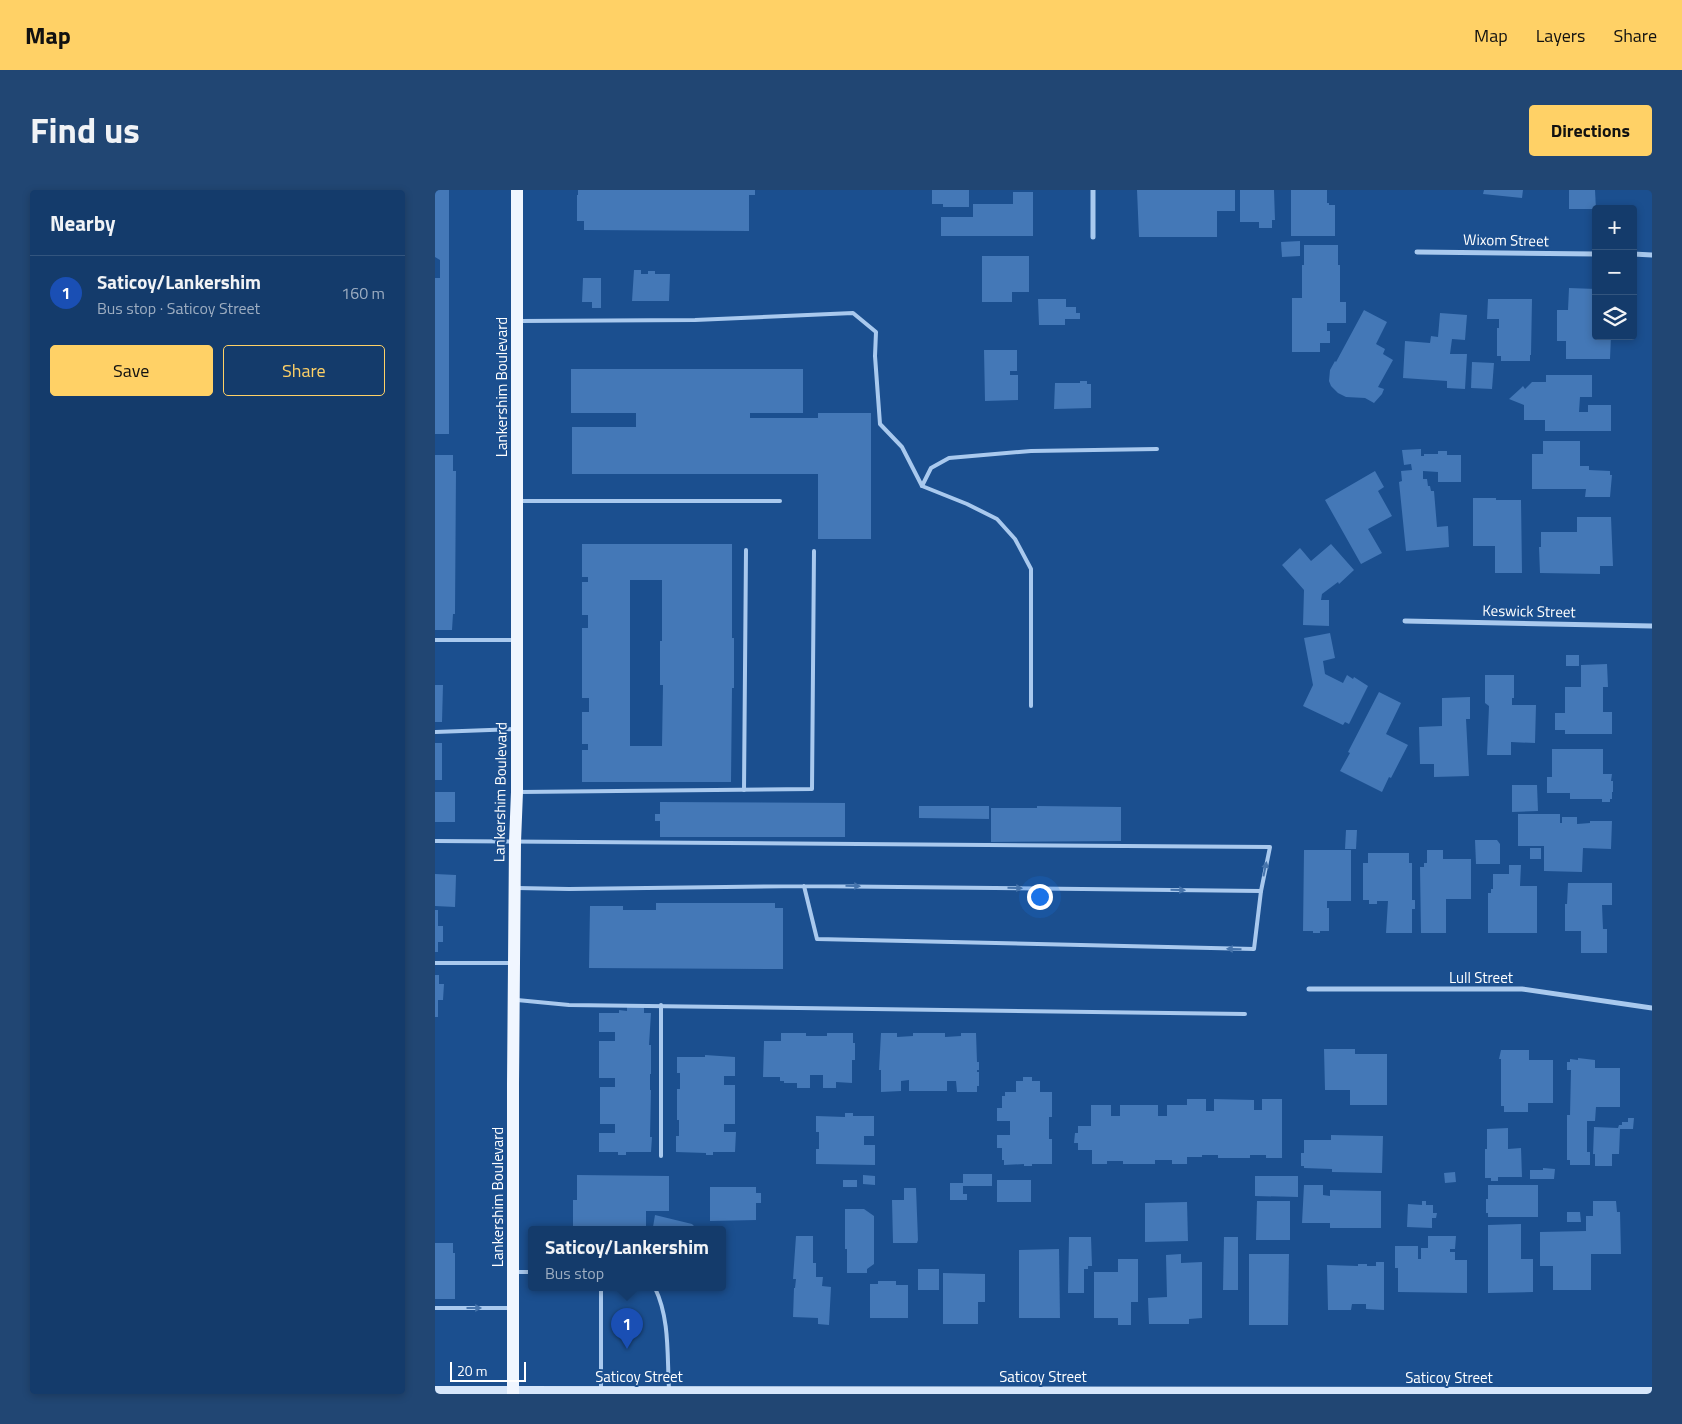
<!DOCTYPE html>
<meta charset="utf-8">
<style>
:root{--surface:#143b6b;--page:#214673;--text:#f1f3f6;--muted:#9dadc1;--line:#33557e;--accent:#ffd166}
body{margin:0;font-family:"Titillium Web",sans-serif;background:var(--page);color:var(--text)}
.controls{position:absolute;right:15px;top:15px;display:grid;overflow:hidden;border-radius:5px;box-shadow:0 2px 8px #0003}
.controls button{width:45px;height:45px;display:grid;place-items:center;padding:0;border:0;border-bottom:1px solid var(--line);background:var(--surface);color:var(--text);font:25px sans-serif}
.scale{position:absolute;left:15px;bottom:12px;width:76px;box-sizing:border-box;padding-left:5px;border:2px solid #fff;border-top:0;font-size:14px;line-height:18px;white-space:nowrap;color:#fff;-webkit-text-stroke:4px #1b4f8f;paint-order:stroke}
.you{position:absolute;left:604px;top:706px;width:18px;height:18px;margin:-12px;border:4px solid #fff;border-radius:50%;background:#1a73e8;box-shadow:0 0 0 8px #1a73e833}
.badge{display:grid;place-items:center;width:32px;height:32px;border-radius:50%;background:var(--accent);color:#fff;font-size:16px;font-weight:700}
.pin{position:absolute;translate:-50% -41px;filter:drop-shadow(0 1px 2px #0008)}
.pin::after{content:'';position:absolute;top:26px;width:18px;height:15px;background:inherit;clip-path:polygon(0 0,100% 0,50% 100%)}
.popup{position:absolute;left:93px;top:1036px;width:198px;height:65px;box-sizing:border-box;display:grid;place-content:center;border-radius:5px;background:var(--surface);filter:drop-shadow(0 1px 4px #0005);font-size:16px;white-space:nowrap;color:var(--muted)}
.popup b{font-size:19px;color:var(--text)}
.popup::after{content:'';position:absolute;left:50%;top:100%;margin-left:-10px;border:10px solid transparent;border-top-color:var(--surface)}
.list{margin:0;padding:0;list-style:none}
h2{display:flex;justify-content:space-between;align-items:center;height:65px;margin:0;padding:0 20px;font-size:21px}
h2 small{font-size:16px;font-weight:400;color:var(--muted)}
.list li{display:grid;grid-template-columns:32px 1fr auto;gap:15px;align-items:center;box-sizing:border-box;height:75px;padding:0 20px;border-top:1px solid var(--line)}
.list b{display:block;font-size:19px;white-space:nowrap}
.list p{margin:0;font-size:16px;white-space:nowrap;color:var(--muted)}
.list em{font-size:16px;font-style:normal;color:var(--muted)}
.actions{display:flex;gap:10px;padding:15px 20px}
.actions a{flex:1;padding:11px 0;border:1px solid var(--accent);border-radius:5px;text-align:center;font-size:18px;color:var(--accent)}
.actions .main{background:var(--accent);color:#111}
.icon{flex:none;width:28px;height:28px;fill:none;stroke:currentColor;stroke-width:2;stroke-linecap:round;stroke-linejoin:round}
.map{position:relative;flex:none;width:1217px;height:1204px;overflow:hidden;border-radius:5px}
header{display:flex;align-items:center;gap:30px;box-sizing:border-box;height:70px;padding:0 25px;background:var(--accent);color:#111}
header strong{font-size:24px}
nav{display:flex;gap:28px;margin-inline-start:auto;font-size:18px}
.intro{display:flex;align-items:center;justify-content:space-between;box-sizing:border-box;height:120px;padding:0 30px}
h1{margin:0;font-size:35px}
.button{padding:12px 22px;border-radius:5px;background:var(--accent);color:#111;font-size:18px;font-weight:700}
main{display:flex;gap:30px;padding:0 30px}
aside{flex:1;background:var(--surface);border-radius:5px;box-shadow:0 2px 8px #0003}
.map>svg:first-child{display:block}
.building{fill:#4478b7;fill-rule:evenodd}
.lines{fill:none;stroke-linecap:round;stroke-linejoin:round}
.lane{stroke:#a9c9ee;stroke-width:4}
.street{stroke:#a9c9ee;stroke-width:5}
.secondary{stroke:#d6e6fa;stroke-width:10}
.primary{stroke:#f0f6ff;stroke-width:12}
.oneway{fill:#4674ac}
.labels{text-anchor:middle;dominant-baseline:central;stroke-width:4;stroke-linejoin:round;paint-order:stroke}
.street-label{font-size:15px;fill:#fff;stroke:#1b4f8f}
</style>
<header>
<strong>Map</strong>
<nav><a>Map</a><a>Layers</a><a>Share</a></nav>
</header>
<div class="intro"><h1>Find us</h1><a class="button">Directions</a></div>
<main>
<aside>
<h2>Nearby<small></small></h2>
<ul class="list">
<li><span class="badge" style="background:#1a4fb4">1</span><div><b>Saticoy/Lankershim</b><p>Bus stop · Saticoy Street</p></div><em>160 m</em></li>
</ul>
<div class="actions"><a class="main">Save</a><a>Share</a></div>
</aside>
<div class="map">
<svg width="1217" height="1204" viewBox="0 0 1217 1204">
<rect width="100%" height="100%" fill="#1b4f8f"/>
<g class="building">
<path d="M0,0H14V244H0V88H5V70L0,67Z"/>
<path d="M143,0H320V5H314V41L149,40V31H142V5H143Z"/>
<path d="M497,0H534V17H508V14H497Z"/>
<path d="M702,0H800V21H782V47H704Z"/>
<path d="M805,0H839L840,30H837V38H824V32H805Z"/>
<path d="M856,0H892V13H894V15H900V46H856Z"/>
<path d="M1049,0H1088L1087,8L1048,4Z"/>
<path d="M1134,0H1160L1161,19H1134Z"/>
<path d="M578,2H598V46H506V27H538V14H578Z"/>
<path d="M865,51V66L847,67L846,52Z"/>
<path d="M869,55H903V75H905V112H911V133H892V141H895V153H885V162H857V108H867V75H869Z"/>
<path d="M547,66H594V102H577V112H547Z"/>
<path d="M199,80H206V84H213V81H220V84H235L234,111H197Z"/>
<path d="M148,88H166V118H157V112H147Z"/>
<path d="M1134,98L1161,99V146H1176L1175,169H1131V151H1122V120H1133Z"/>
<path d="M603,109H631V117H641V123H645V129H630V135H604Z"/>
<path d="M1053,109H1097L1096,165H1095V171H1066V166H1062V138H1064V129H1052Z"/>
<path d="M929,120L952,132L941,154L950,159L948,164L958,170L943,197L949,199L947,204L939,213L930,208L911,207L903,203L896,196L894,191L895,180L900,171L901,172Z"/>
<path d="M1005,123L1032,125L1030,150L1017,149L1015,164H1032L1030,199L1012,198V191L968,188L970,151L995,153L996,146L1003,147Z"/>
<path d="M549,160H582V181H575V185H583V210L550,211Z"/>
<path d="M1037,172L1059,173L1057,199L1036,198Z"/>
<path d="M136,179H368V223H315V228H383V223H436V349H383V284H137V237H201V223H136Z"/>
<path d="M1111,185H1157V207H1145L1144,222H1153V215H1176V241H1110V230H1089V215L1074,209L1085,199L1088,196L1090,199L1097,192H1111Z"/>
<path d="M645,191H652V194H656V218L619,219L620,193H645Z"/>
<path d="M1108,251H1145V276H1154V280L1175,281V285H1177L1175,307H1150L1151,299H1097V264H1108Z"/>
<path d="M986,259V266H989V264H1003V261H1012V265H1026V292H1003V282L988,281V289H992L993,296H995L996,301H999L1002,337L1013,336L1014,357L971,361L964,292L967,291L966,281L977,280L976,274L969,275L967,260Z"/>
<path d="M0,265H18V281H21L20,424H18L17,440H0Z"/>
<path d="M940,281L949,297L943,301L957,326L933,339L947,363L926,374L890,310Z"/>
<path d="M1038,308H1061V310H1086L1087,383H1060V356H1038Z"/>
<path d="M1142,327H1176L1178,376H1165V384L1105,383L1104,357H1106V342H1142Z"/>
<path d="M147,354H297V448H299V498H297L296,592H147V560H153V554H147V522H154V508H147V438H153V425H147V392H153V387H147ZM195,390H227V451H225V495H228L227,556H195Z"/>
<path d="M896,354L919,380L904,394L903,392L887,404L886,410H894V436L868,435L869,400L847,375L865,358L876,371Z"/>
<path d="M895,443L900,468L888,471L890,484L908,493L912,485L918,489L919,487L933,496L914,534L910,532L908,535L868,516L878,495L869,448Z"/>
<rect x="1131" y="465" width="13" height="11"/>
<path d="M1172,474L1173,497H1168V522H1177V544H1130V540H1120V523H1130V497H1146V475Z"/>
<path d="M1050,485H1079V508H1077V515H1101L1100,553L1076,552V565H1052L1054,516L1050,513Z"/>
<path d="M0,495H8L7,532H0Z"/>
<path d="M944,502L966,513L951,544L973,555L956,588L954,587L947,602L905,581L915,563L913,562Z"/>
<path d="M1035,507V529H1031L1034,586L999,587V574H985L984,537L1007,536V508Z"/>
<rect x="0" y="553" width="7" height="37"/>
<path d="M1117,559H1168V584H1177L1176,591H1178V602H1177V609H1175V612H1167V609H1135V603H1112V587H1117Z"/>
<path d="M1077,595H1102L1103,621L1077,622Z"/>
<rect x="0" y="602" width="20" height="30"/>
<path d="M225,612L410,613V647H225V631H220V624H225Z"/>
<path d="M484,616H554V629L484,628Z"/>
<path d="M602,616L686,617V651L556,652V618H602Z"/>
<path d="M1083,624H1125V633H1127V627H1142V634L1155,633V631H1177L1176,659L1148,658L1147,682L1109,681V656H1083Z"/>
<path d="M911,640H922L921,659H910Z"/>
<path d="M1040,650H1062L1065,654V674H1041Z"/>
<rect x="1095" y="658" width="11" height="11"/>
<path d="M869,660H916V711H892V718H894V741H885V743H878V741H868Z"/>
<path d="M992,660H1008V669H1036V709H1011V743H986L985,677H989V673H992Z"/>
<path d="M933,663H974V673H977V710H980V719H977V743H951L953,711H942V714H934V710H928V673H933Z"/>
<path d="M1074,675H1086L1085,696H1102V743H1053V703H1056V699H1058V684H1074Z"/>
<path d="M0,684L21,685L20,717L0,716Z"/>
<path d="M1133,693H1177V715H1167L1168,739H1172V763H1146V741H1130V714H1132Z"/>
<path d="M221,713H340V718H348V779L154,778L155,716H188V720H221Z"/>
<path d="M0,720H3V736H8V752H3V762H0Z"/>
<path d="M0,785H4V794H9L8,810H3V827H0Z"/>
<path d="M192,817H209V823H216L214,855H216V884H215V900H216L215,947H217L216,962H191V965H183V962H164V943H180V934H165V897H180V888H164V851H180V842H164V823H184V820L192,821Z"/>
<path d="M346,843H371V846H392V843H418V853H420V870H417V893L401,892V898H388V885H375V898H362V893H349V891H345V887H328L329,851H346Z"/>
<path d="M446,843H462V847L478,846V843H510V847L526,846V843H541L542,872H544V880H542V882H544V896H542V902H522L521,891H512V901H474V890L466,891V901L446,902V880H444Z"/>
<path d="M889,859H920V864H952V915H915V900H890Z"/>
<path d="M1066,860H1094V870H1118V913H1093V922H1069V916H1066V869H1064Z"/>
<path d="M270,865L300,867V886H289V895H300V934H289V942H301L300,962H278V965H271V963L241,962V946H244V930H242V899H245V883H242V867H270Z"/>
<path d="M1143,868L1160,870V878H1185V917H1161L1160,931H1152V962H1155V975H1135V970H1132V925H1135L1136,880H1132V872H1135V869L1143,870Z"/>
<path d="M588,887H597V891H605V902H617V927H614V949H617V974H597V976H589V974L569,975V970H567V958H562V945H575V931H562V918H567V906H570V902H581V891H588Z"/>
<path d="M752,909H771V921H779V909L819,910V920H827V909H847V968H831V965H815V968H783V965H767V967H752V974H737V970H720V974H688V971H672V974H657V960H643V953H639L640,943H643V936H656V915H676V926H685V915H723V926H732V915H752Z"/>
<path d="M410,923H418V926H439V946H429V955H440V975L381,974V959H384V942H381V926L410,927Z"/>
<path d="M1193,928H1199L1198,939H1185L1184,964H1177V976H1160V964H1158L1159,937L1183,938L1184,935H1187V932H1193Z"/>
<path d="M1073,938V959L1086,958L1087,987H1063V991H1056V988H1050V959H1052V939Z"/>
<path d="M896,945L948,946L947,983L897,982V979L869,978V976H866V963H869V950H896Z"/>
<path d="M1108,978L1120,979L1119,989H1095V980H1108Z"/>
<path d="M1020,982L1021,992L1010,993L1009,983Z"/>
<path d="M528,984H557V996H528V1004H532V1010H515V993H528Z"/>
<path d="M142,985L234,986V1021H211V1037H218L220,1025L257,1034L263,1040H138V1010H142Z"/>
<path d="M428,985L440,986V995L428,994Z"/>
<path d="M820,986H863V1007L820,1006Z"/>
<rect x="408" y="990" width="14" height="7"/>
<rect x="562" y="990" width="34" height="22"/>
<path d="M869,995H888V1005L895,1006V1000L946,1001V1038H895V1033H867Z"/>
<path d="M1053,995H1103V1027H1053V1023H1051V1009H1053Z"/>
<path d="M275,997H321V1003H326V1013H321V1030L275,1031Z"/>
<path d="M469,998H481L483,1050L482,1053H458L457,1010H469Z"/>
<path d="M822,1011H855V1050H821Z"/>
<path d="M987,1011H991V1015H998V1023H1002L1001,1028H997V1038L972,1037L973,1014L987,1015Z"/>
<path d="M1158,1011H1181L1182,1022H1185L1186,1064H1156V1100H1118V1076H1105V1042L1151,1041V1026H1158Z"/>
<path d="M752,1012L753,1051L710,1052V1013Z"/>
<path d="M410,1019H429L439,1026V1074L432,1079V1083H412V1059H410Z"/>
<path d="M1132,1022H1145L1146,1032H1132Z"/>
<path d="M1086,1034V1069H1098V1102L1053,1103V1035Z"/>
<path d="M361,1046H378V1073H381V1087H388L387,1096L396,1097L394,1135L383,1134V1128L358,1127L359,1098H360L361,1089H358Z"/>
<path d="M993,1046H1021L1020,1059H1015V1062H1020V1070H1032V1103L963,1102V1078H960V1056H983V1069H986V1058H993Z"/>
<path d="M634,1047H656L657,1076H653V1079H649V1103H633Z"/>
<path d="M789,1047H803V1100H788Z"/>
<path d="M0,1053H18V1063H20V1109H0Z"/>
<path d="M624,1059L625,1128H584V1060Z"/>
<path d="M746,1064V1073L767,1072V1128L754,1129V1134H714L713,1108L732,1107L731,1065Z"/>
<path d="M814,1064H854L853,1135H814Z"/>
<path d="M683,1069H703V1112H696V1135H683V1128H659V1082H683Z"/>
<path d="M941,1072H949V1120L931,1119V1114H917L916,1120H893L892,1075L923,1076V1074H932V1076H941Z"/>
<rect x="483" y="1079" width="21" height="21"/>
<path d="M508,1083L550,1084V1112H543V1134H508Z"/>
<path d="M443,1091H461V1095H473V1128H435V1094H443Z"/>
</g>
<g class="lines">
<g class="lane">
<path d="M85,131L260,130L418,123L441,142L440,166L445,234L467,257L487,296L532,314L562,329L580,349L596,379V516"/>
<path d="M487,296L496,278L514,268L596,261L722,259"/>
<path d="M84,311H345"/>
<path d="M0,450H80"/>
<path d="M0,542L80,539"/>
<path d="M309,600L311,360"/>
<path d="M85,602L377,599L379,361"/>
<path d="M0,651L835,657L826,701"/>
<path d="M82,698L134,699L369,696L826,701L819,759L382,749L369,696"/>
<path d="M0,773H77"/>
<path d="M82,810L134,815L810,824"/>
<path d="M226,815V966"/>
<path d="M80,1082H97"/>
<path d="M166,1098V1200"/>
<path d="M218,1098H220C235,1129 232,1166 234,1199"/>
<path d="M0,1118H75"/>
</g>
<g class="street">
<path d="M658,0V47"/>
<path d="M982,62L1161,64"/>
<path d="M1198,64L1217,65"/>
<path d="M970,431L1217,436"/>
<path d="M874,799H1087L1217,818"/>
</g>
<path class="secondary" d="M0,1201L1217,1202"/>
<path class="primary" d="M78,1204V895L80,652L82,602V0"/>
</g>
<defs><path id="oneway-solid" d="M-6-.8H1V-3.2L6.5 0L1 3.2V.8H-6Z" transform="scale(1.25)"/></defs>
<g class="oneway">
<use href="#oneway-solid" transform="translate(830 679) rotate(-78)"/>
<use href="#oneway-solid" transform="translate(418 696) rotate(1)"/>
<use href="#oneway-solid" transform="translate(580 698) rotate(1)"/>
<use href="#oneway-solid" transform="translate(743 700) rotate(1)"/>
<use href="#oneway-solid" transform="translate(799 759) rotate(-179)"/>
<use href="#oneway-solid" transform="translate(39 1118)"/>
</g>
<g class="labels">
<g class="street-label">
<text transform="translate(1071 50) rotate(1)">Wixom Street</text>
<text transform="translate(66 197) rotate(-90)">Lankershim Boulevard</text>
<text transform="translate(1094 421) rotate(1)">Keswick Street</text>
<text transform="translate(65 602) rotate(-89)">Lankershim Boulevard</text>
<text x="1046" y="787">Lull Street</text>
<text transform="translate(62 1007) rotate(-90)">Lankershim Boulevard</text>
<text x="204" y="1186">Saticoy Street</text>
<text x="608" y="1186">Saticoy Street</text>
<text x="1014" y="1187">Saticoy Street</text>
</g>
</g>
</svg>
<div class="controls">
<button>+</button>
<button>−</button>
<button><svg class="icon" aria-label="layers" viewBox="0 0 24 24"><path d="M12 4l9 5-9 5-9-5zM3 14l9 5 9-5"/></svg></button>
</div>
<div class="scale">20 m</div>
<div class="you"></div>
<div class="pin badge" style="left:192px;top:1159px;background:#1a4fb4">1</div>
<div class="popup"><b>Saticoy/Lankershim</b>Bus stop</div>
</div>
</main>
